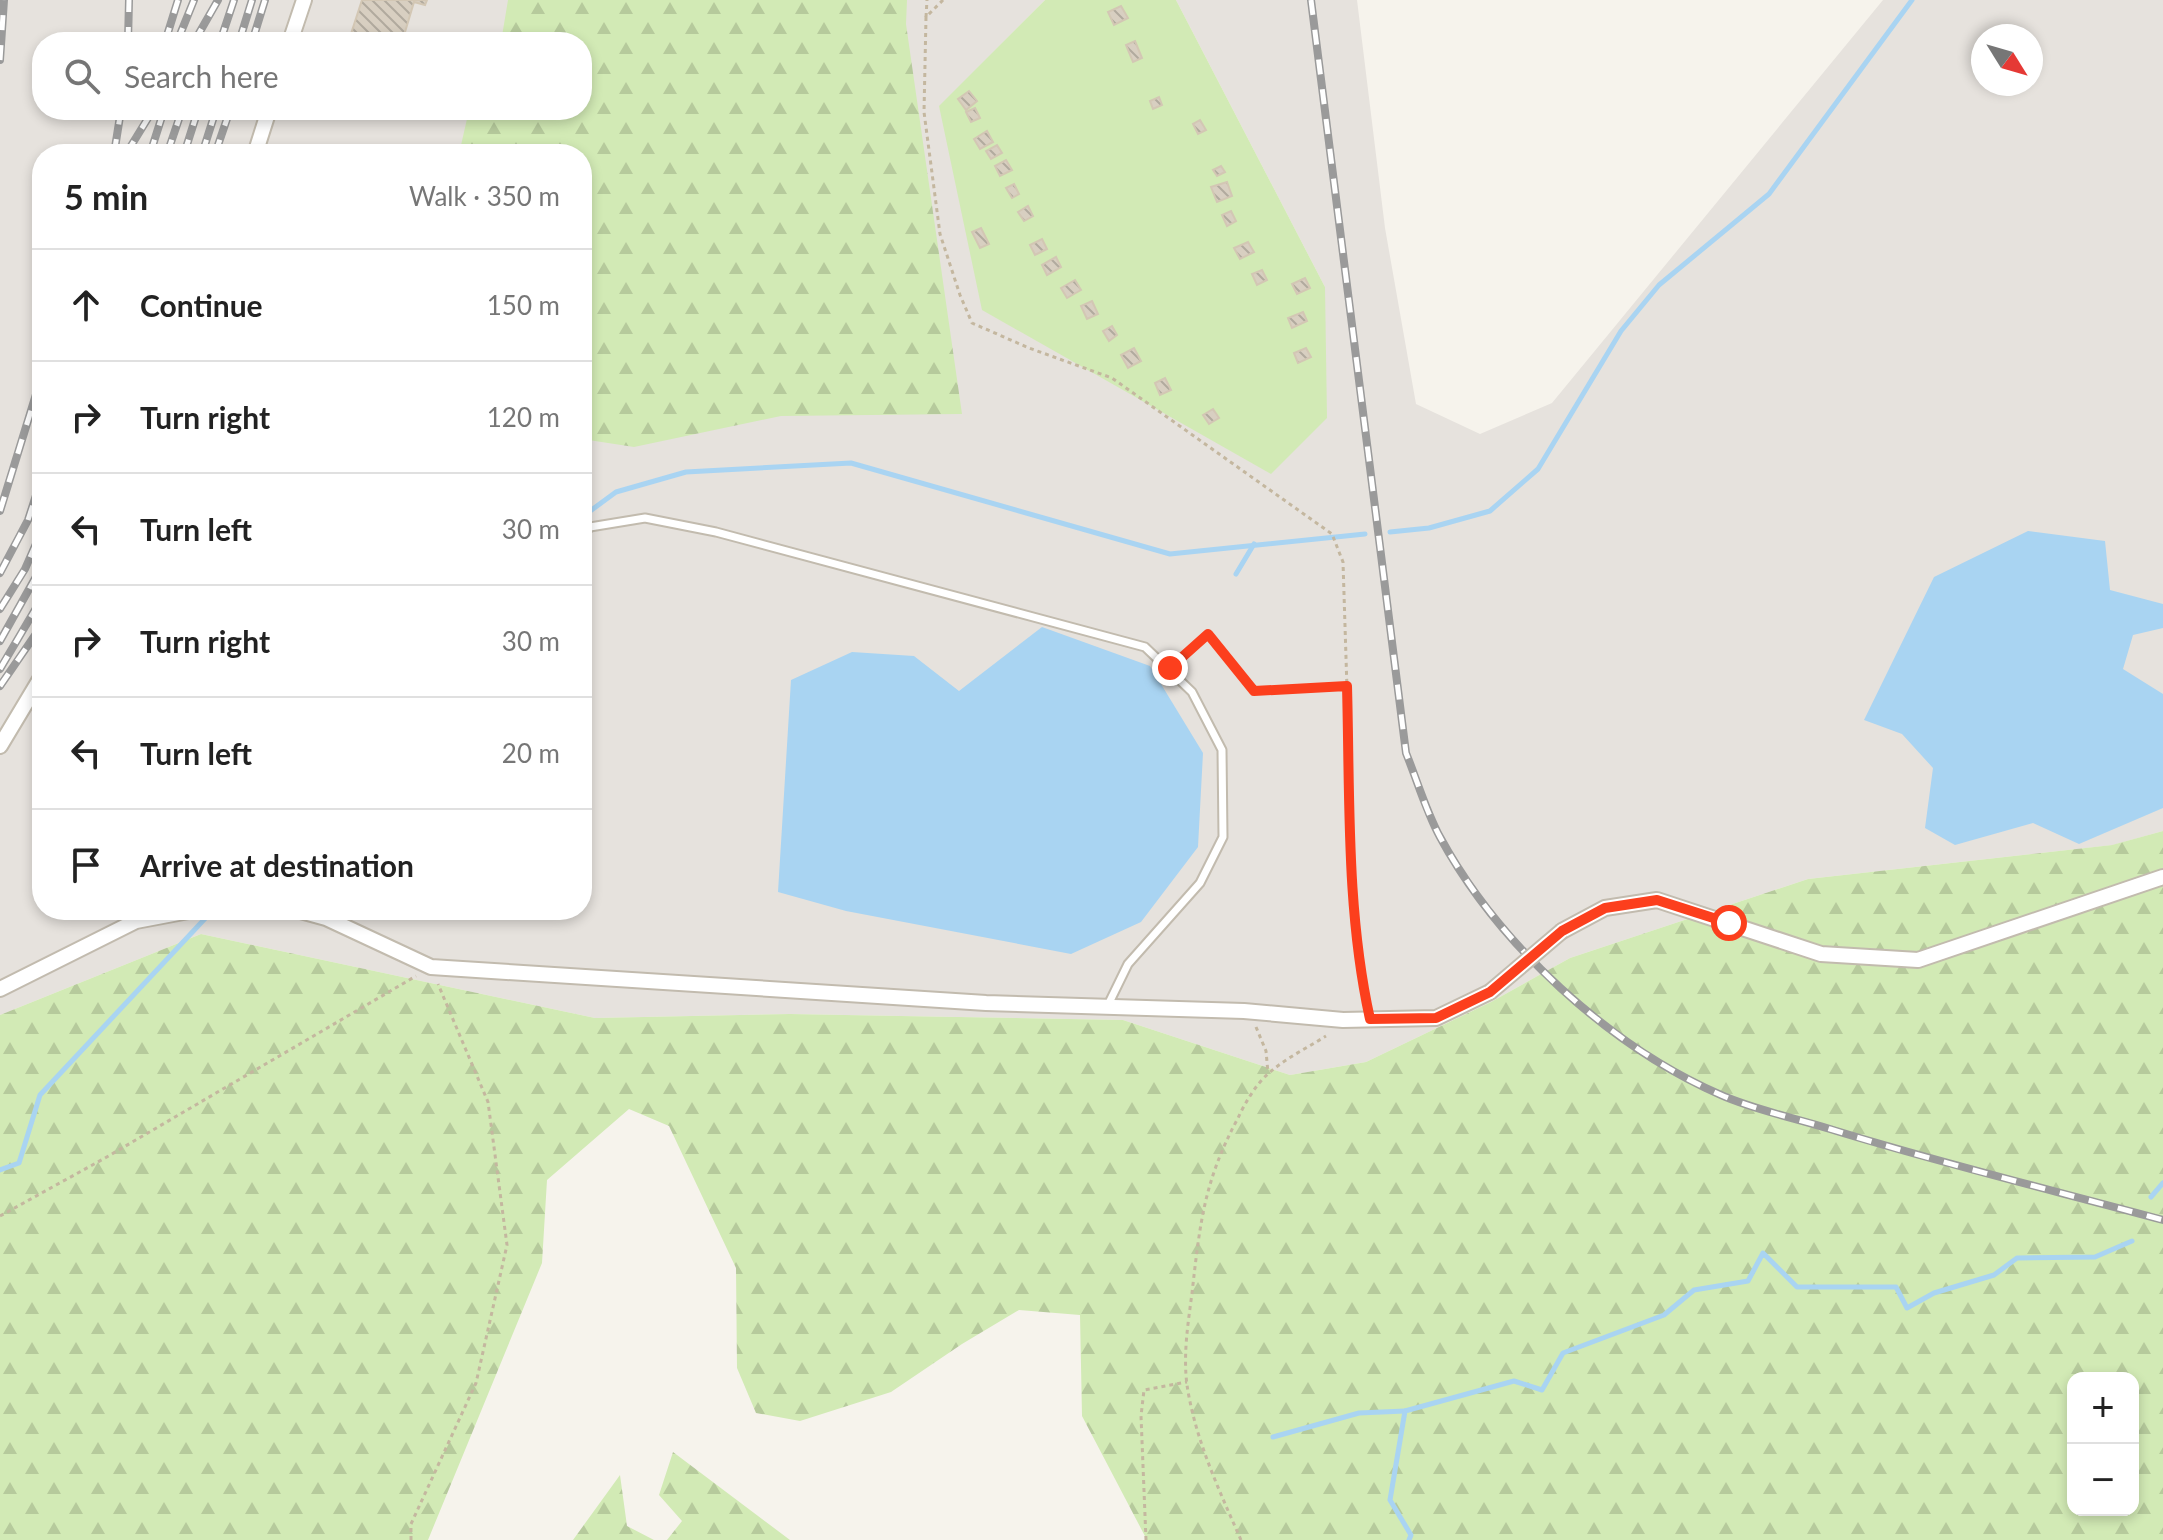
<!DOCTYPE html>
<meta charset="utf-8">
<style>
:root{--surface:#fff;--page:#f2f2f2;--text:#222;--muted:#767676;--line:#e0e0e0}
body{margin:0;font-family:Lato,sans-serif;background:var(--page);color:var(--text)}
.controls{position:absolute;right:24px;bottom:24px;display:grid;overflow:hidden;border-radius:16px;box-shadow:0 4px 12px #0003}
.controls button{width:72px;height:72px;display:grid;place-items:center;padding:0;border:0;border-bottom:2px solid var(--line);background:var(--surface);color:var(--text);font:40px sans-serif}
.compass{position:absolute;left:1971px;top:24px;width:72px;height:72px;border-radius:50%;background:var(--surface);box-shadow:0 4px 12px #0003;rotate:127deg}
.stop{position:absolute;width:24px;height:24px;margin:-18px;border:6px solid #fc3f1d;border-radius:50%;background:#fff}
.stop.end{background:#fc3f1d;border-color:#fff;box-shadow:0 2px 8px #0008}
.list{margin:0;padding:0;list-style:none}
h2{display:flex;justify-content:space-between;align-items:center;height:104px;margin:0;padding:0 32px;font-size:34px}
h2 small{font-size:26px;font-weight:400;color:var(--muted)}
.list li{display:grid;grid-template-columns:52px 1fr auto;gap:24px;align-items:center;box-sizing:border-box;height:112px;padding:0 32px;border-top:2px solid var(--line)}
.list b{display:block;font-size:30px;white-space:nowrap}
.list em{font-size:26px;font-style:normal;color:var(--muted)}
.icon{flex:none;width:44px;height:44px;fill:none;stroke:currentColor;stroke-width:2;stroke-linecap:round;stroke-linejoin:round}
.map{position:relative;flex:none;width:2163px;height:1540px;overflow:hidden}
.search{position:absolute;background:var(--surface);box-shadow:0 4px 12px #0003;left:32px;top:32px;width:560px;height:88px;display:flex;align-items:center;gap:20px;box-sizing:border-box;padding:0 28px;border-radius:32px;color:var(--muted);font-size:30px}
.panel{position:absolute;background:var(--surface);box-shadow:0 4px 12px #0003;left:32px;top:144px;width:560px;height:776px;border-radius:32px}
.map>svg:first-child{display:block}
.industrial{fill:#e6e2dd;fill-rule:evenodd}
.forest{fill:url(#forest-firs);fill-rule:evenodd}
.garden{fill:#d2eab5}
.water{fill:#a9d4f2}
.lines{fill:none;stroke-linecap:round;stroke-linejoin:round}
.stream{stroke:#a9d4f2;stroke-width:5}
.building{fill:url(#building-back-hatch);stroke:#d3c7b4;stroke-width:2}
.lane-casing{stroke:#c2bbae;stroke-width:11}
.street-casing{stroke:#c2bbae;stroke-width:18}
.path{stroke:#c4b79f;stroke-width:3;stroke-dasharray:4 4;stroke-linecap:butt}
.lane{stroke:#fff;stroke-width:7}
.street{stroke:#fff;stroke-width:14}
.rail-casing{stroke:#9a9a9a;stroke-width:8}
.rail{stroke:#fff;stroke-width:5;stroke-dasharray:15;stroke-linecap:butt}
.street-bridge-casing{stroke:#c2bbae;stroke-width:18;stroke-linecap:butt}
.street-bridge{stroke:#fff;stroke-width:14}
.route{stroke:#fc3f1d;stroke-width:10}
</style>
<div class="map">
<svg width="2163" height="1540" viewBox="0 0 2163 1540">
<defs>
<pattern id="forest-firs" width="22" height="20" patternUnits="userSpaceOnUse" patternTransform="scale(2)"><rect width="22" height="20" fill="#d2eab5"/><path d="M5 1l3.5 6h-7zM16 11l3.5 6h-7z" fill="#b6ca9c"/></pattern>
<pattern id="building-back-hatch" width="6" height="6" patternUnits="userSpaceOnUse" patternTransform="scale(2)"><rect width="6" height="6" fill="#d8cfc1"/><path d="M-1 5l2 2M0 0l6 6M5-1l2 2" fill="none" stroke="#b1aa9e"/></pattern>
</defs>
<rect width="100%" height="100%" fill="#f6f3ec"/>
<path class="industrial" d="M0,0H1045L939,107L1325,287L1176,0H1357L1385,228L1416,404L1480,434L1552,403L1883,0H2163V831L2113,845L1808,879L1570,958L1491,1002L1366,1062L1290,1075L1123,1020L790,1014L595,1018L201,934L0,1015ZM1983,36H2031V84H1983ZM42,42H582V110H42ZM42,154H582V910H42Z"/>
<g class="forest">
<path d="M508,0H907L906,24L962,414L781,416L634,447L582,439V154H459L469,110H582V42H501Z"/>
<path d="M2163,831V1540H1147L1082,1416L1080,1315L1019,1310L962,1344L891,1392L800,1421L756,1413L737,1368L736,1268L669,1126L629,1109L547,1180L542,1263L428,1540H0V1015L201,934L595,1018L790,1014L1123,1020L1290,1075L1366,1062L1491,1002L1570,958L1808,879L2112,845ZM2073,1378H2133V1510H2073Z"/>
<path d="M673,1452L790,1540H667L682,1521L659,1495Z"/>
<path d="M620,1475L627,1526L654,1540H573Z"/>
</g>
<path class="garden" d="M1045,0H1176L1325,287L1327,418L1271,474L982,310L939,106Z"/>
<g class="water">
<path d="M2028,531L2105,541L2110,590L2163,604V628L2133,635L2123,669L2163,694V808L2079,844L2033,823L1955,845L1925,828L1933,768L1902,734L1864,720L1934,577Z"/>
<path d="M1042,627L1150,666L1203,753L1198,847L1141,922L1071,954L846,911L778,892L791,680L852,652L914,656L959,691Z"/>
</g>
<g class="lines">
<g class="stream">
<path d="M582,517L616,492L686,472L851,463L1170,554L1365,534"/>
<path d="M1390,532L1429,528L1490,511L1538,469L1621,331L1659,285L1769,194L1912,0"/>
<path d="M1236,574L1254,544"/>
<path d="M0,1170L19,1163L40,1095L213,910"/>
<path d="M2151,1197L2163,1183"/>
<path d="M1273,1437L1359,1413L1405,1411"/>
<path d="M1409,1540L1411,1535L1390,1500L1405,1411L1514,1381L1542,1390L1563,1353L1664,1315L1694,1290L1748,1281L1763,1253L1797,1287H1896L1907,1308L1934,1293L1994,1275L2017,1258L2095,1257L2132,1241"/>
</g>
</g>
<g class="building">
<path d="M362,0H427L425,5L414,2L402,42H351L349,40Z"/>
<path d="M1121,6L1128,18L1114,25L1108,12Z"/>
<path d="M1135,41L1142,58L1133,62L1126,45Z"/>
<path d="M969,91L977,101L966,110L958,99Z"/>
<path d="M1159,97L1162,105L1153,109L1150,101Z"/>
<path d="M975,108L980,118L971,122L966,112Z"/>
<path d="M1200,120L1206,130L1198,134L1193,124Z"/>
<path d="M987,131L993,142L980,149L974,139Z"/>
<path d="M997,145L1002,153L991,159L986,151Z"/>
<path d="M1006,160L1012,170L1000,176L995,166Z"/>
<path d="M1221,166L1225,172L1217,176L1213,170Z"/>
<path d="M1227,182L1232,196L1217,202L1211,187Z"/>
<path d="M1014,184L1019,194L1012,198L1006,188Z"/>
<path d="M1028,206L1033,216L1024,221L1018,212Z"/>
<path d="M1231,211L1236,221L1227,226L1222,215Z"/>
<path d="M981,228L989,244L980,248L972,232Z"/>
<path d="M1042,239L1047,249L1035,255L1030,245Z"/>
<path d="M1248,242L1254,252L1240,259L1234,248Z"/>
<path d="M1056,257L1061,267L1047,275L1042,265Z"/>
<path d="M1262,270L1267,280L1257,285L1252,274Z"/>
<path d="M1305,278L1310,288L1297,294L1292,284Z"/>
<path d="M1075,280L1081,290L1067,298L1061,288Z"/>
<path d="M1092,301L1098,314L1087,319L1081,306Z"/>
<path d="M1303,312L1307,321L1292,328L1288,318Z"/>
<path d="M1112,326L1117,335L1109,341L1103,331Z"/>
<path d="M1134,348L1141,361L1128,368L1121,355Z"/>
<path d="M1306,348L1311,357L1298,363L1294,353Z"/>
<path d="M1165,378L1171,390L1160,395L1155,383Z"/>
<path d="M1213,409L1219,418L1209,424L1203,415Z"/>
</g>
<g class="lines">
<defs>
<path id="lane" d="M582,536L590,527L645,518L716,532L1145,647L1192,692L1222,750L1223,837L1200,883L1128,964L1107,1007"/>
<g id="street">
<path d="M290,42L304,0"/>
<path d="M255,154L269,110"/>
<path d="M0,746L42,676"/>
<path d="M297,910L326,918L431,967L986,1003L1244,1011L1343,1020L1436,1018L1490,992"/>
<path d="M1562,931L1605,908L1657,900L1821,954L1918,960L2163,877"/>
<path d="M0,989L136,921L194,910"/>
</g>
</defs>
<use href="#lane" class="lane-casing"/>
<use href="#street" class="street-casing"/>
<g class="path">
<path d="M943,0L926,17L924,112L940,234L960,295L972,323L1029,348L1112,378L1332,534L1343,562L1353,880L1362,983L1366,1003"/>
<path d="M926,17L927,0"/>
<path d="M1179,660L1208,634L1254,691L1347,686"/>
<path d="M1256,1027L1266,1051L1268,1073"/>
<path d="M0,1216L105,1158L416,976"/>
<path d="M411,1540V1524L476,1383L507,1245L488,1102L438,984"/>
<path d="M1146,1540L1141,1416L1144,1390L1187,1382"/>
<path d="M1241,1540C1219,1490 1195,1439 1187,1385C1183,1354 1188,1324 1192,1293C1200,1223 1204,1181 1238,1118C1245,1103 1256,1084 1269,1073C1286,1058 1307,1048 1326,1036"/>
</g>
<use href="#lane" class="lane"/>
<use href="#street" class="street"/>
<defs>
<g id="rail">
<path d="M1311,0L1406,753C1417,780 1426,811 1440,837C1498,944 1609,1046 1721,1095C1755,1110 1795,1118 1830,1129C1940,1163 2052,1190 2163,1220"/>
<path d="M128,42L129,0"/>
<path d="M165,42L178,0"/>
<path d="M177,42L194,0"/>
<path d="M194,42L218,0"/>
<path d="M220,42L234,0"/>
<path d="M239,42L252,0"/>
<path d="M252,42L265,0"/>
<path d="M0,60L4,0"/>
<path d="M114,154L121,110"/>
<path d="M126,154L153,110"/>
<path d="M150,154L164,110"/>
<path d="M167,154L182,110"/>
<path d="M184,154L198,110"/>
<path d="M202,154L216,110"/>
<path d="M215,154L230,110"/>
<path d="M0,511L42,375"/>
<path d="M0,573L28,520L42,477"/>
<path d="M0,609L25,569L42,530"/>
<path d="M0,641L42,566"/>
<path d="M0,669L42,598"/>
<path d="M0,686L42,625"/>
</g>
</defs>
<use href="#rail" class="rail-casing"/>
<use href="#rail" class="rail"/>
<defs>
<path id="street-bridge" d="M1490,992L1562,931"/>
</defs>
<use href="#street-bridge" class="street-bridge-casing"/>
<use href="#street-bridge" class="street-bridge"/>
</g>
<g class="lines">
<path class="route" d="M1170,668L1208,634L1254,691L1347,686C1350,796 1346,911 1370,1019L1436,1018L1490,992L1562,931L1605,908L1657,900L1729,923"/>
</g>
</svg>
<div class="controls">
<button>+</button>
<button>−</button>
</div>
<svg class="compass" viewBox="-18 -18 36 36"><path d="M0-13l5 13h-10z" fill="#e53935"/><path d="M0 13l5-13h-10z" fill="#767676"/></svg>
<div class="stop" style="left:1729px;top:923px"></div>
<div class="stop end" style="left:1170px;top:668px"></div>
<div class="search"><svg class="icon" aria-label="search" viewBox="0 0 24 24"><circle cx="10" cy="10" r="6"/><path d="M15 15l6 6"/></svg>Search here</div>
<section class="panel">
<h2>5 min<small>Walk · 350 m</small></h2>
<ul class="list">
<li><svg class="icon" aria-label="ahead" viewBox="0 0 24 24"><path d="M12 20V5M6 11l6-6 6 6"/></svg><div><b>Continue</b></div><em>150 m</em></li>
<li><svg class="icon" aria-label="right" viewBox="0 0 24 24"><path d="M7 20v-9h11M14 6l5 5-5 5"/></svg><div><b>Turn right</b></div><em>120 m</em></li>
<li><svg class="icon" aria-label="left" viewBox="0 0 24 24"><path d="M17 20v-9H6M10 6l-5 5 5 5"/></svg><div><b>Turn left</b></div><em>30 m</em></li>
<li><svg class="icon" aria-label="right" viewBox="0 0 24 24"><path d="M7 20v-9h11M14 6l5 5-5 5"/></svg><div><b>Turn right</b></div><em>30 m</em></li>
<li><svg class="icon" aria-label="left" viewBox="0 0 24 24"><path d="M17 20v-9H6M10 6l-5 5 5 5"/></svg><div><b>Turn left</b></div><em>20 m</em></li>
<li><svg class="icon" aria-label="arrive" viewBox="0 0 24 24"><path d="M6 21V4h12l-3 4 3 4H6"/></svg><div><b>Arrive at destination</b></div></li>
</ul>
</section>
</div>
